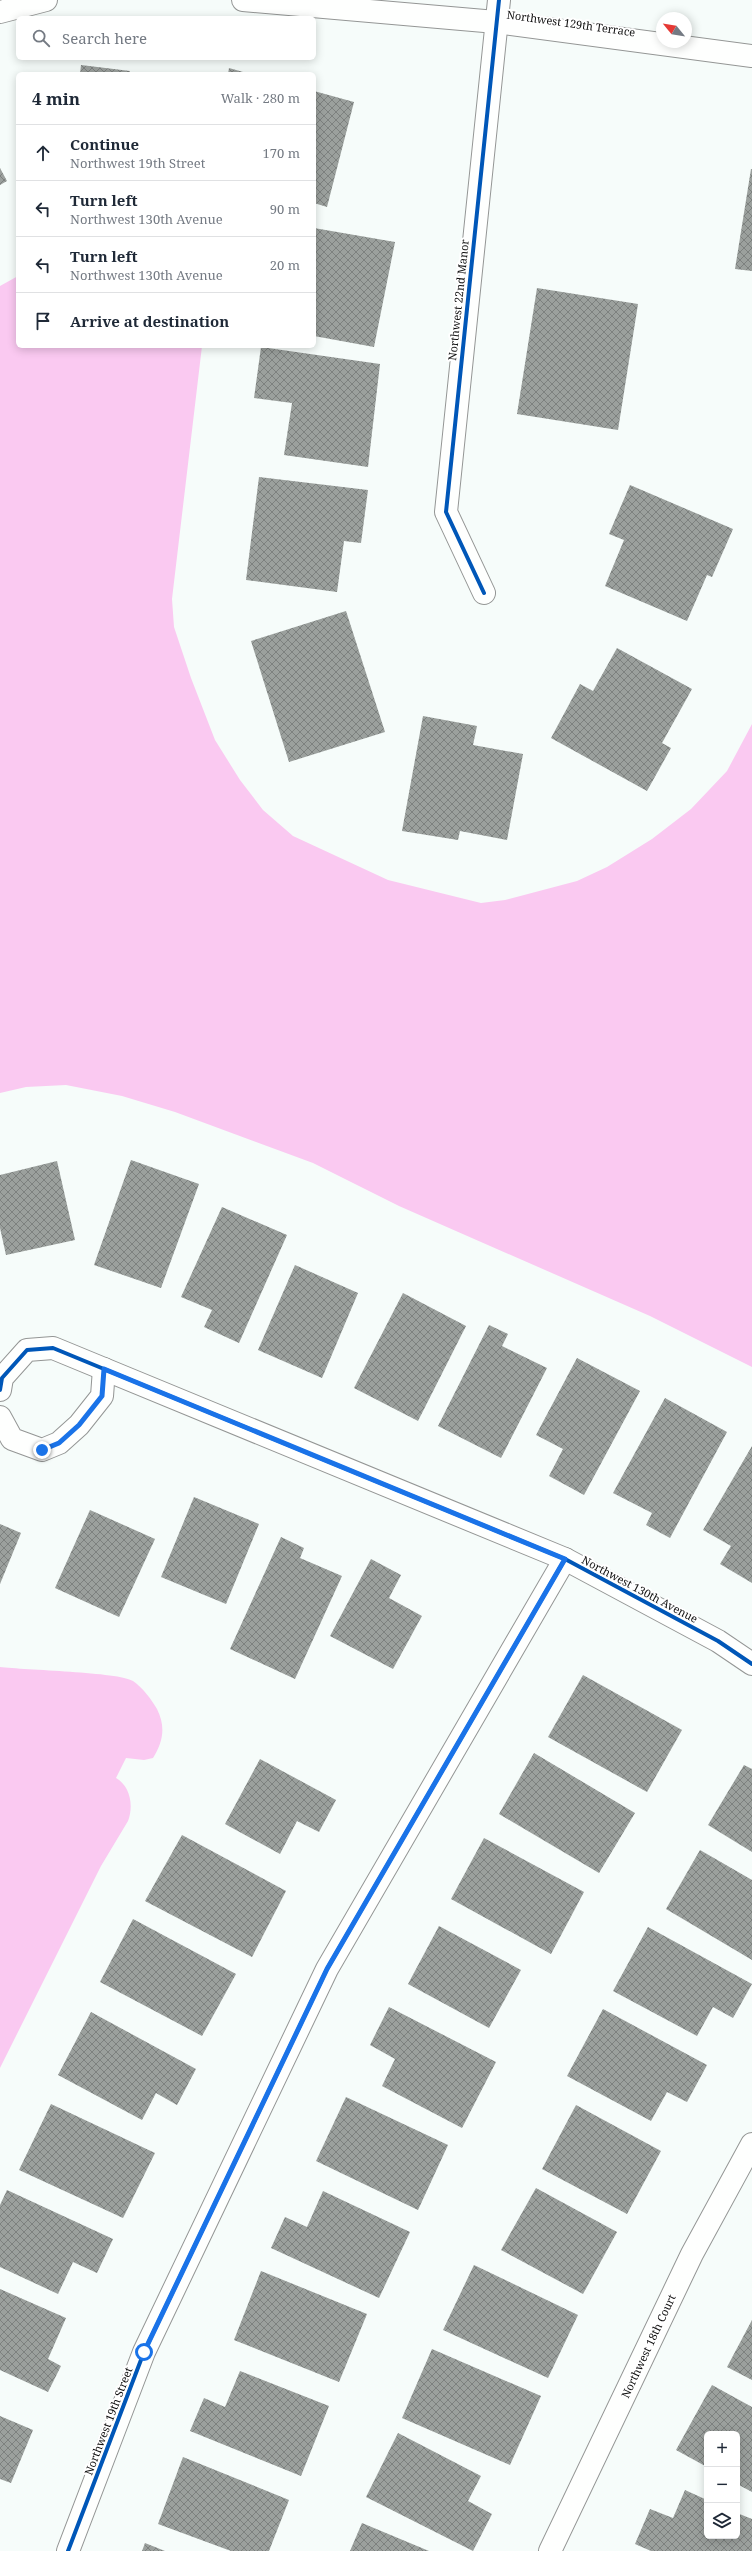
<!DOCTYPE html>
<meta charset="utf-8">
<style>
:root{--surface:#fff;--page:#f2f2f3;--text:#1f2937;--muted:#747a83;--line:#e0e1e3}
body{margin:0;font-family:"Noto Serif",serif;background:var(--page);color:var(--text)}
.controls{position:absolute;right:12px;bottom:12px;display:grid;overflow:hidden;border-radius:6px;box-shadow:0 2px 10px #0003}
.controls button{width:36px;height:36px;display:grid;place-items:center;padding:0;border:0;border-bottom:1px solid var(--line);background:var(--surface);color:var(--text);font:20px sans-serif}
.compass{position:absolute;left:656px;top:12px;width:36px;height:36px;border-radius:50%;background:var(--surface);box-shadow:0 2px 10px #0003;rotate:300deg}
.stop{position:absolute;width:12px;height:12px;margin:-9px;border:3px solid #1a73e8;border-radius:50%;background:#fff}
.stop.end{background:#1a73e8;border-color:#fff;box-shadow:0 1px 4px #0008}
.list{margin:0;padding:0;list-style:none}
h2{display:flex;justify-content:space-between;align-items:center;height:52px;margin:0;padding:0 16px;font-size:17px}
h2 small{font-size:13px;font-weight:400;color:var(--muted)}
.list li{display:grid;grid-template-columns:26px 1fr auto;gap:12px;align-items:center;box-sizing:border-box;height:56px;padding:0 16px;border-top:1px solid var(--line)}
.list b{display:block;font-size:15px;white-space:nowrap}
.list p{margin:0;font-size:13px;white-space:nowrap;color:var(--muted)}
.list em{font-size:13px;font-style:normal;color:var(--muted)}
.icon{flex:none;width:22px;height:22px;fill:none;stroke:currentColor;stroke-width:2;stroke-linecap:round;stroke-linejoin:round}
.map{position:relative;flex:none;width:752px;height:2551px;overflow:hidden}
.search{position:absolute;background:var(--surface);box-shadow:0 2px 10px #0003;left:16px;top:16px;width:300px;height:44px;display:flex;align-items:center;gap:10px;box-sizing:border-box;padding:0 14px;border-radius:6px;color:var(--muted);font-size:15px}
.panel{position:absolute;background:var(--surface);box-shadow:0 2px 10px #0003;left:16px;top:72px;width:300px;height:276px;border-radius:6px}
.map>svg:first-child{display:block}
.water{fill:#fac9f1}
.building{fill:url(#building-cross-hatch)}
.lines{fill:none;stroke-linecap:round;stroke-linejoin:round}
.minor-casing{stroke:#949695;stroke-width:24}
.minor{stroke:#fefffe;stroke-width:22}
.cycleway-casing{stroke:#fff;stroke-width:6}
.cycleway{stroke:#0057b8;stroke-width:4}
.route{stroke:#1a73e8;stroke-width:5}
.labels{text-anchor:middle;dominant-baseline:central;stroke-width:4;stroke-linejoin:round;paint-order:stroke}
.street-label{font-size:11px;fill:#101010;stroke:#fff}
</style>
<div class="map">
<svg width="752" height="2551" viewBox="0 0 752 2551">
<defs>
<pattern id="building-cross-hatch" width="8" height="8" patternUnits="userSpaceOnUse"><rect width="8" height="8" fill="#9ba09d"/><path d="M0 0l8 8M0 8l8-8" fill="none" stroke="#7d817f"/></pattern>
</defs>
<rect width="100%" height="100%" fill="#f6fcfa"/>
<g class="water">
<path d="M18,276V346H202L172,599L174,627L191,678L215,740L240,780L263,810L293,836L388,880L481,903L505,900L577,881L607,867L652,839L691,809L727,771L752,724V1367L650,1316L399,1206L313,1163L175,1112L122,1096L66,1085L26,1087L0,1093V286Z"/>
<path d="M0,1667C24,1670 119,1672 133,1681C143,1688 151,1699 157,1709C166,1727 163,1742 153,1758L144,1760L126,1758L116,1778C130,1786 134,1805 128,1821L101,1866L0,2068Z"/>
</g>
<g class="building">
<path d="M81,65L130,71L129,74H80Z"/>
<path d="M229,68L250,74H228Z"/>
<path d="M314,91L354,102L327,207L314,203Z"/>
<path d="M0,168L7,181L0,185Z"/>
<path d="M751,169H752V271L735,269Z"/>
<path d="M314,228L395,242L374,347L314,336Z"/>
<path d="M537,288L638,304L618,430L517,414Z"/>
<path d="M261,347L380,364L368,467L284,455L292,403L254,398Z"/>
<path d="M259,477L368,490L361,543L344,541L337,592L246,580Z"/>
<path d="M630,485L733,529L712,577L707,575L687,621L605,586L624,540L609,534Z"/>
<path d="M346,611L385,732L289,762L251,641Z"/>
<path d="M617,648L692,689L662,743L671,748L647,791L551,738L580,684L593,691Z"/>
<path d="M423,716L477,726L473,745L523,754L507,840L460,831L458,840L402,831Z"/>
<path d="M131,1160L199,1184L161,1288L94,1265Z"/>
<path d="M57,1161L75,1240L6,1255L0,1228V1175Z"/>
<path d="M222,1207L287,1235L239,1343L204,1327L212,1310L181,1297Z"/>
<path d="M295,1265L358,1293L322,1378L258,1350Z"/>
<path d="M403,1293L466,1326L418,1421L354,1388Z"/>
<path d="M489,1325L508,1334L502,1346L547,1368L501,1458L438,1426Z"/>
<path d="M577,1358L640,1391L584,1495L549,1476L563,1449L536,1435Z"/>
<path d="M665,1398L727,1432L670,1538L646,1525L652,1513L613,1493Z"/>
<path d="M752,1446V1583L720,1564L731,1546L703,1530Z"/>
<path d="M194,1497L259,1524L226,1604L161,1577Z"/>
<path d="M90,1510L155,1539L119,1617L55,1588Z"/>
<path d="M0,1524L21,1533L0,1584Z"/>
<path d="M281,1537L304,1548L300,1558L342,1576L295,1679L230,1649Z"/>
<path d="M371,1559L401,1575L389,1598L422,1616L393,1669L330,1636Z"/>
<path d="M583,1675L682,1730L647,1792L548,1737Z"/>
<path d="M534,1753L635,1813L599,1873L499,1814Z"/>
<path d="M260,1759L336,1800L319,1832L297,1821L280,1854L225,1824Z"/>
<path d="M744,1765L752,1769V1852L708,1825Z"/>
<path d="M182,1835L286,1891L252,1957L145,1901Z"/>
<path d="M484,1838L584,1892L551,1954L451,1899Z"/>
<path d="M700,1850L752,1880V1960L666,1909Z"/>
<path d="M133,1919L236,1974L202,2036L100,1982Z"/>
<path d="M439,1926L521,1970L489,2028L408,1984Z"/>
<path d="M648,1927L752,1984L733,2018L713,2007L697,2036L613,1991Z"/>
<path d="M389,2007L496,2062L462,2128L382,2086L395,2059L370,2045Z"/>
<path d="M603,2009L707,2065L687,2102L667,2092L651,2121L567,2076Z"/>
<path d="M91,2012L196,2069L177,2105L156,2093L142,2120L58,2075Z"/>
<path d="M346,2097L448,2145L418,2210L316,2161Z"/>
<path d="M51,2104L155,2153L123,2218L19,2170Z"/>
<path d="M576,2105L661,2151L627,2214L542,2169Z"/>
<path d="M536,2188L617,2232L583,2294L501,2250Z"/>
<path d="M7,2190L113,2239L97,2273L73,2262L58,2294L0,2267V2205Z"/>
<path d="M323,2191L410,2232L379,2298L271,2248L285,2217L307,2227Z"/>
<path d="M474,2265L578,2315L548,2378L443,2330Z"/>
<path d="M261,2271L367,2314L339,2382L234,2340Z"/>
<path d="M0,2289L66,2318L48,2359L61,2366L48,2392L0,2370Z"/>
<path d="M752,2320V2380L727,2367Z"/>
<path d="M432,2349L541,2396L510,2465L402,2418Z"/>
<path d="M240,2371L329,2406L301,2476L190,2431L204,2398L225,2407Z"/>
<path d="M712,2385L752,2407V2492L737,2484V2434H707V2467L676,2450Z"/>
<path d="M0,2416L33,2430L11,2483L0,2479Z"/>
<path d="M398,2433L481,2476L468,2501L492,2514L473,2551L366,2497Z"/>
<path d="M183,2457L289,2500L269,2551H231L158,2524Z"/>
<path d="M685,2490L707,2500V2536H737V2513L752,2519V2551H651L635,2544L650,2509L673,2518Z"/>
<path d="M362,2523L429,2551H350Z"/>
<path d="M145,2543L165,2551H142Z"/>
</g>
<g class="lines">
<defs>
<g id="minor">
<path d="M243,0L496,22L752,56"/>
<path d="M0,12L46,0"/>
<path d="M484,593L446,512L499,0"/>
<path d="M0,1390L2,1378L27,1350L53,1348L565,1559L718,1641L752,1664"/>
<path d="M0,1417L12,1439L42,1450L59,1443L79,1425L102,1396L104,1369"/>
<path d="M68,2551L144,2352L327,1969L565,1559"/>
<path d="M550,2551L692,2254L752,2144"/>
</g>
</defs>
<use href="#minor" class="minor-casing"/>
<use href="#minor" class="minor"/>
<defs>
<g id="cycleway">
<path d="M484,593L446,512L499,0"/>
<path d="M0,1390L2,1378L27,1350L53,1348L565,1559L718,1641L752,1664"/>
<path d="M68,2551L144,2352L327,1969L565,1559"/>
</g>
</defs>
<use href="#cycleway" class="cycleway-casing"/>
<use href="#cycleway" class="cycleway"/>
</g>
<g class="lines">
<path class="route" d="M42,1450L59,1443L79,1425L102,1396L104,1369L565,1559L327,1969L144,2352"/>
</g>
<g class="labels">
<g class="street-label">
<text transform="translate(571 23) rotate(8)">Northwest 129th Terrace</text>
<text transform="translate(458 300) rotate(-84)">Northwest 22nd Manor</text>
<text transform="translate(640 1589) rotate(28)">Northwest 130th Avenue</text>
<text transform="translate(648 2346) rotate(-65)">Northwest 18th Court</text>
<text transform="translate(108 2421) rotate(-69)">Northwest 19th Street</text>
</g>
</g>
</svg>
<div class="controls">
<button>+</button>
<button>−</button>
<button><svg class="icon" aria-label="layers" viewBox="0 0 24 24"><path d="M12 4l9 5-9 5-9-5zM3 14l9 5 9-5"/></svg></button>
</div>
<svg class="compass" viewBox="-18 -18 36 36"><path d="M0-13l5 13h-10z" fill="#e53935"/><path d="M0 13l5-13h-10z" fill="#747a83"/></svg>
<div class="stop" style="left:144px;top:2352px"></div>
<div class="stop end" style="left:42px;top:1450px"></div>
<div class="search"><svg class="icon" aria-label="search" viewBox="0 0 24 24"><circle cx="10" cy="10" r="6"/><path d="M15 15l6 6"/></svg>Search here</div>
<section class="panel">
<h2>4 min<small>Walk · 280 m</small></h2>
<ul class="list">
<li><svg class="icon" aria-label="ahead" viewBox="0 0 24 24"><path d="M12 20V5M6 11l6-6 6 6"/></svg><div><b>Continue</b><p>Northwest 19th Street</p></div><em>170 m</em></li>
<li><svg class="icon" aria-label="left" viewBox="0 0 24 24"><path d="M17 20v-9H6M10 6l-5 5 5 5"/></svg><div><b>Turn left</b><p>Northwest 130th Avenue</p></div><em>90 m</em></li>
<li><svg class="icon" aria-label="left" viewBox="0 0 24 24"><path d="M17 20v-9H6M10 6l-5 5 5 5"/></svg><div><b>Turn left</b><p>Northwest 130th Avenue</p></div><em>20 m</em></li>
<li><svg class="icon" aria-label="arrive" viewBox="0 0 24 24"><path d="M6 21V4h12l-3 4 3 4H6"/></svg><div><b>Arrive at destination</b></div></li>
</ul>
</section>
</div>
